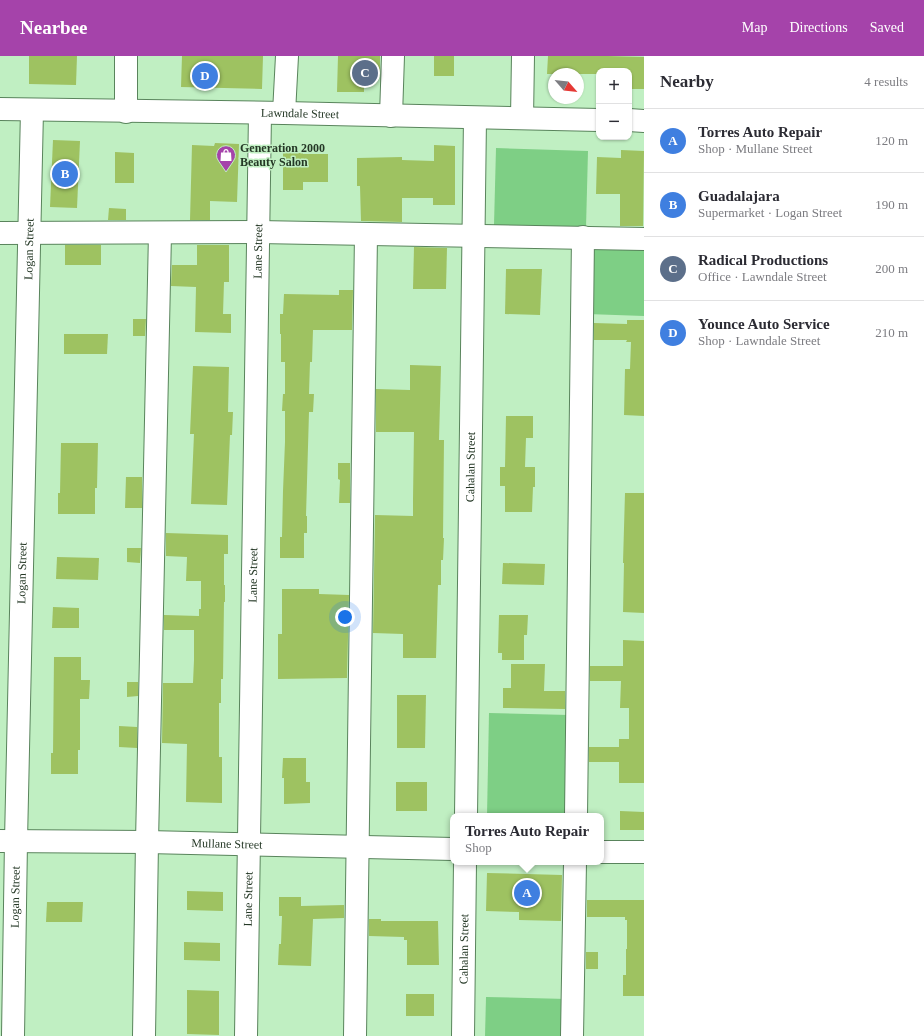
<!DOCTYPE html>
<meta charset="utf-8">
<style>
:root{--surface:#fff;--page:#f2f2f3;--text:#2b2b33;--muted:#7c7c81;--line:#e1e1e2;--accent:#a543aa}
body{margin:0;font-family:"Times New Roman",serif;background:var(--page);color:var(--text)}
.controls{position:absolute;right:12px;top:12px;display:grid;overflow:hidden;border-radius:8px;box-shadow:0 1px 3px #0004}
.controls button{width:36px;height:36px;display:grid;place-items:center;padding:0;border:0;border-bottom:1px solid var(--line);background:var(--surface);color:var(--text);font:20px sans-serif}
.compass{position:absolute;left:548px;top:12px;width:36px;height:36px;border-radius:50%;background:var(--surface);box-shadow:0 1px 3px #0004;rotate:118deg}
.you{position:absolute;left:345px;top:561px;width:14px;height:14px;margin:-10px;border:3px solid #fff;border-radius:50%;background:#1a73e8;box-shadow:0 0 0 6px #1a73e833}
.badge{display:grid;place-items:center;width:26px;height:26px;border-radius:50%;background:var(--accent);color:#fff;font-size:13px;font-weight:700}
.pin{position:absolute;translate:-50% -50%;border:2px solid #fff;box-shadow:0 1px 4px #0006}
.popup{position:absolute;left:450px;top:757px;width:154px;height:52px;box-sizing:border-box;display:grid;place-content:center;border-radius:8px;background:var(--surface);filter:drop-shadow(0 1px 3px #0005);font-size:13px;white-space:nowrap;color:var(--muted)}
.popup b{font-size:15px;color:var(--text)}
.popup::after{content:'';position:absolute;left:50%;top:100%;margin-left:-8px;border:8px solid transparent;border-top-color:var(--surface)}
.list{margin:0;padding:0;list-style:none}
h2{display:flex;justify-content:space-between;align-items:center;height:52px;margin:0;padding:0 16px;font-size:17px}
h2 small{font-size:13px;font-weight:400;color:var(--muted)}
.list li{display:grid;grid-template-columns:26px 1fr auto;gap:12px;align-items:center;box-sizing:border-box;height:64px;padding:0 16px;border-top:1px solid var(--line)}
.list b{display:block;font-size:15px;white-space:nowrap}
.list p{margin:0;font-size:13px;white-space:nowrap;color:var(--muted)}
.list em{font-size:13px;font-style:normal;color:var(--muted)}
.map{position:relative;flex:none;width:644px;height:980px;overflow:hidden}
header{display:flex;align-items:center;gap:24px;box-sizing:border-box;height:56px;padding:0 20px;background:var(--accent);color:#fff}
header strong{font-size:19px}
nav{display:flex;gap:22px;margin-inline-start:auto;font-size:14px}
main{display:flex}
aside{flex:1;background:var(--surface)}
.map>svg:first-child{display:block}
.green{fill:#7ecf85}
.building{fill:#9ec261}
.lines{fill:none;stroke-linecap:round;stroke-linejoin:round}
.minor-casing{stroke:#59845c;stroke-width:24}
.minor{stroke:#fff;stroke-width:22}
.labels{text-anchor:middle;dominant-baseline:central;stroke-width:3;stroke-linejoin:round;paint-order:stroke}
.street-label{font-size:12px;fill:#253826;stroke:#c0efc2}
.poi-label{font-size:12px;font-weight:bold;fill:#253826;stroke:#c0efc2;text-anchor:start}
</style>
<header>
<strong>Nearbee</strong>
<nav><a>Map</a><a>Directions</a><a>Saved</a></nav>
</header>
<main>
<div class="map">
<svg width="644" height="980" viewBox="0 0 644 980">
<rect width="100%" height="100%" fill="#c0efc2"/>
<g class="green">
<path d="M496,92L588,95L586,172L494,169Z"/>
<path d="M590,187L644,189V260L587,258Z"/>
<path d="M489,657L569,659L566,760H487Z"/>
<path d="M486,941L567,943L566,980H485Z"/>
</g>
<g class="building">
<path d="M29,0H77L76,29L29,28Z"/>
<path d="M182,0H263L262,33L181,31Z"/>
<path d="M338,0H380V20H364V36H337Z"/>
<rect x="434" y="0" width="20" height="20"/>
<path d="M548,0H608L644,1V33H629V15H599V18H547Z"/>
<path d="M53,84L80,85L77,152L50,151Z"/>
<path d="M215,87L239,88L237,146L210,145V164H190L192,89L214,90Z"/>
<path d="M434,89L455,90V149H433V142H402V166L361,165L360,130H357V102L402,101V104L434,105Z"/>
<path d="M621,94L644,95L643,170H620V138H596L597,101L621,102Z"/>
<path d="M115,96L134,97V127H115Z"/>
<path d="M283,97H303V98H328V126H303V134H283Z"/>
<path d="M109,152L126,153V164H108Z"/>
<rect x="65" y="189" width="36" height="20"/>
<path d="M197,189H229V226H224L223,258H231V277L195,276L196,231L171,230L172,209H197Z"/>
<path d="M414,191L447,192L446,233H413Z"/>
<path d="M506,213H542L540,259L505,258Z"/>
<path d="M339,234H353L352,274H313L312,306H310L309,338H314L313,356H309L306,460H307V477H304V502H280V481H282L283,435L285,386V355H282L283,338H285V306H281V278H280V258H283L284,238L339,239Z"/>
<path d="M133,263H146L145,280H133Z"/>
<path d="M627,264H644V360L624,359L625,313H630L631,286H626L627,284H594V267L627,268Z"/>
<path d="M64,278H108L107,298H64Z"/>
<path d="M410,309L441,310L439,384H444L443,482H444L443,504H441V529H438L436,602H403V578L373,577L375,459L413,460V443L414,376H376V333L410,334Z"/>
<path d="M193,310L229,311L228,356H233L232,379H230L227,449L191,448L194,378H190Z"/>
<path d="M506,360H533V382H526L525,411H535V431H533L532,456H505V430H500V411H505Z"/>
<path d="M61,387H98L97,432H95V458H58V437H60Z"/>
<path d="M338,407H350V447H339L340,424L338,423Z"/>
<path d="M126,421H142V452H125Z"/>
<path d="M625,437H644V557L623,556L624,507H623Z"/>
<path d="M166,477L228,479V498H224V529H225V546H224L223,623H221V647H219V701H222V747L186,746L187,688L162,687L163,627H193L194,604V574H164V559L199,560V553H201V525H186L187,501L166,500Z"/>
<path d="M127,492H141L140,507L127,506Z"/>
<path d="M57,501L99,502L98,524L56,523Z"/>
<path d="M503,507L545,508L544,529L502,528Z"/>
<path d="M282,533H319V538L349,539L347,622L278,623V578H282Z"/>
<path d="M53,551L79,552V572H52Z"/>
<path d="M499,559H528L527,579H524V604H502V597H498Z"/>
<path d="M623,584L644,585V727H619V706H589V691H619V683H629V652H620L621,625H590V610H623Z"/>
<path d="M54,601H81V624H90L89,643H80V694H78V718H51V697H53Z"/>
<path d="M511,608H545L544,635H565V653L503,652V632H511Z"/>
<path d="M127,626H138V640L127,641Z"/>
<path d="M397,639H426L425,692H397Z"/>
<path d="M119,670L137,671V692L119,691Z"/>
<path d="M283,702H306V726H310V747L284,748V722H282Z"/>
<rect x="396" y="726" width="31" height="29"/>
<path d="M620,755L644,756V774H620Z"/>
<path d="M487,817L562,819L561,865L519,864V856L486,855Z"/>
<path d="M187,835L223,836V855L187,854Z"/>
<path d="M279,841H301V850L344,849V862L313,863L311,910L278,909L279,888H281L282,860H279Z"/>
<path d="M587,844H644V940H623V919H626V893H627V864H625V861H587Z"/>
<path d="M47,846H83L82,866H46Z"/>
<path d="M369,863H381V865H438L439,909H407V884H404V881L369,880Z"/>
<path d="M184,886L220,887V905L184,904Z"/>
<rect x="586" y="896" width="12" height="17"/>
<path d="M187,934L219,935V979L187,978Z"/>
<rect x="406" y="938" width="28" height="22"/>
</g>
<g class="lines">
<defs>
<g id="minor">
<path id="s1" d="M0,53L284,57L599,64"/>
<path d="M126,56V0"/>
<path d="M284,57L287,0"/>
<path d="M391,60L393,0"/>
<path d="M522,62L523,0"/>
<path d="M629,64L644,65"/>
<path d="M0,177L258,176L644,183"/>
<path id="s2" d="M466,760L475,62"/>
<path d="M576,760L583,181"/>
<path id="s3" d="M0,785L147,786L453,793"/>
<path d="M601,796H644"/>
<path id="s4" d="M13,980L16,785L32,54"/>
<path d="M144,980L147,786L160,177"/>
<path id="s5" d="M246,980L260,57"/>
<path d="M355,980L366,178"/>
<path id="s6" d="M463,980L465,806"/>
<path d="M572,980L575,806"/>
</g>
</defs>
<use href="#minor" class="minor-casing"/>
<use href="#minor" class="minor"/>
</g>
<defs>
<symbol id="shop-pin" viewBox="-11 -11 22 30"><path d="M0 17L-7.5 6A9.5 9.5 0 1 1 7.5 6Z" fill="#a543aa" stroke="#c0efc2"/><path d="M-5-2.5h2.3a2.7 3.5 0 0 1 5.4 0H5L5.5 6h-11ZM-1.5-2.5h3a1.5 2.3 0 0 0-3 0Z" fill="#fff"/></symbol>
</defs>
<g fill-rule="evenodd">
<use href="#shop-pin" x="215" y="88" width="22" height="30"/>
</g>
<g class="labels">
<g class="street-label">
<text stroke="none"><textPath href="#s1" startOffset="300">Lawndale Street</textPath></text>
<text stroke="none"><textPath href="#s4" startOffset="787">Logan Street</textPath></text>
<text stroke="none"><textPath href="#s5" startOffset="785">Lane Street</textPath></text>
<text stroke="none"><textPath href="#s2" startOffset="349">Cahalan Street</textPath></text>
<text stroke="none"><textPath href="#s4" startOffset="463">Logan Street</textPath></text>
<text stroke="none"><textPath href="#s5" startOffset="461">Lane Street</textPath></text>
<text stroke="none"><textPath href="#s3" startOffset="227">Mullane Street</textPath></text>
<text stroke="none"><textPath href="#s4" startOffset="139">Logan Street</textPath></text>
<text stroke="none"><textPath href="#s5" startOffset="137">Lane Street</textPath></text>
<text stroke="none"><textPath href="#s6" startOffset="87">Cahalan Street</textPath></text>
</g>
<g class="poi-label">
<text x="240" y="92">Generation 2000<tspan x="240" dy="14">Beauty Salon</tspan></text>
</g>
</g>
</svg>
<div class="controls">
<button>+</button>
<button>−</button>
</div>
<svg class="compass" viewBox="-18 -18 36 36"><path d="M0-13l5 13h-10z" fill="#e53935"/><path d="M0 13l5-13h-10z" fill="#7c7c81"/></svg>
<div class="you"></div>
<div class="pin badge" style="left:527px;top:837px;background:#3f7fe0">A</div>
<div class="popup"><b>Torres Auto Repair</b>Shop</div>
<div class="pin badge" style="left:65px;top:118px;background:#3f7fe0">B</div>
<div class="pin badge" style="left:365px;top:17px;background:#5c6f8a">C</div>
<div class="pin badge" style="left:205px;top:20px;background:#3f7fe0">D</div>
</div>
<aside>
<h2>Nearby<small>4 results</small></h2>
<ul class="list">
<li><span class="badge" style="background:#3f7fe0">A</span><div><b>Torres Auto Repair</b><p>Shop · Mullane Street</p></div><em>120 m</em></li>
<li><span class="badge" style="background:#3f7fe0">B</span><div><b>Guadalajara</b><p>Supermarket · Logan Street</p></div><em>190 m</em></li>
<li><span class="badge" style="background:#5c6f8a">C</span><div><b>Radical Productions</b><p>Office · Lawndale Street</p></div><em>200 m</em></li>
<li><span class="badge" style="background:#3f7fe0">D</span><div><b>Younce Auto Service</b><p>Shop · Lawndale Street</p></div><em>210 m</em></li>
</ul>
</aside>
</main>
